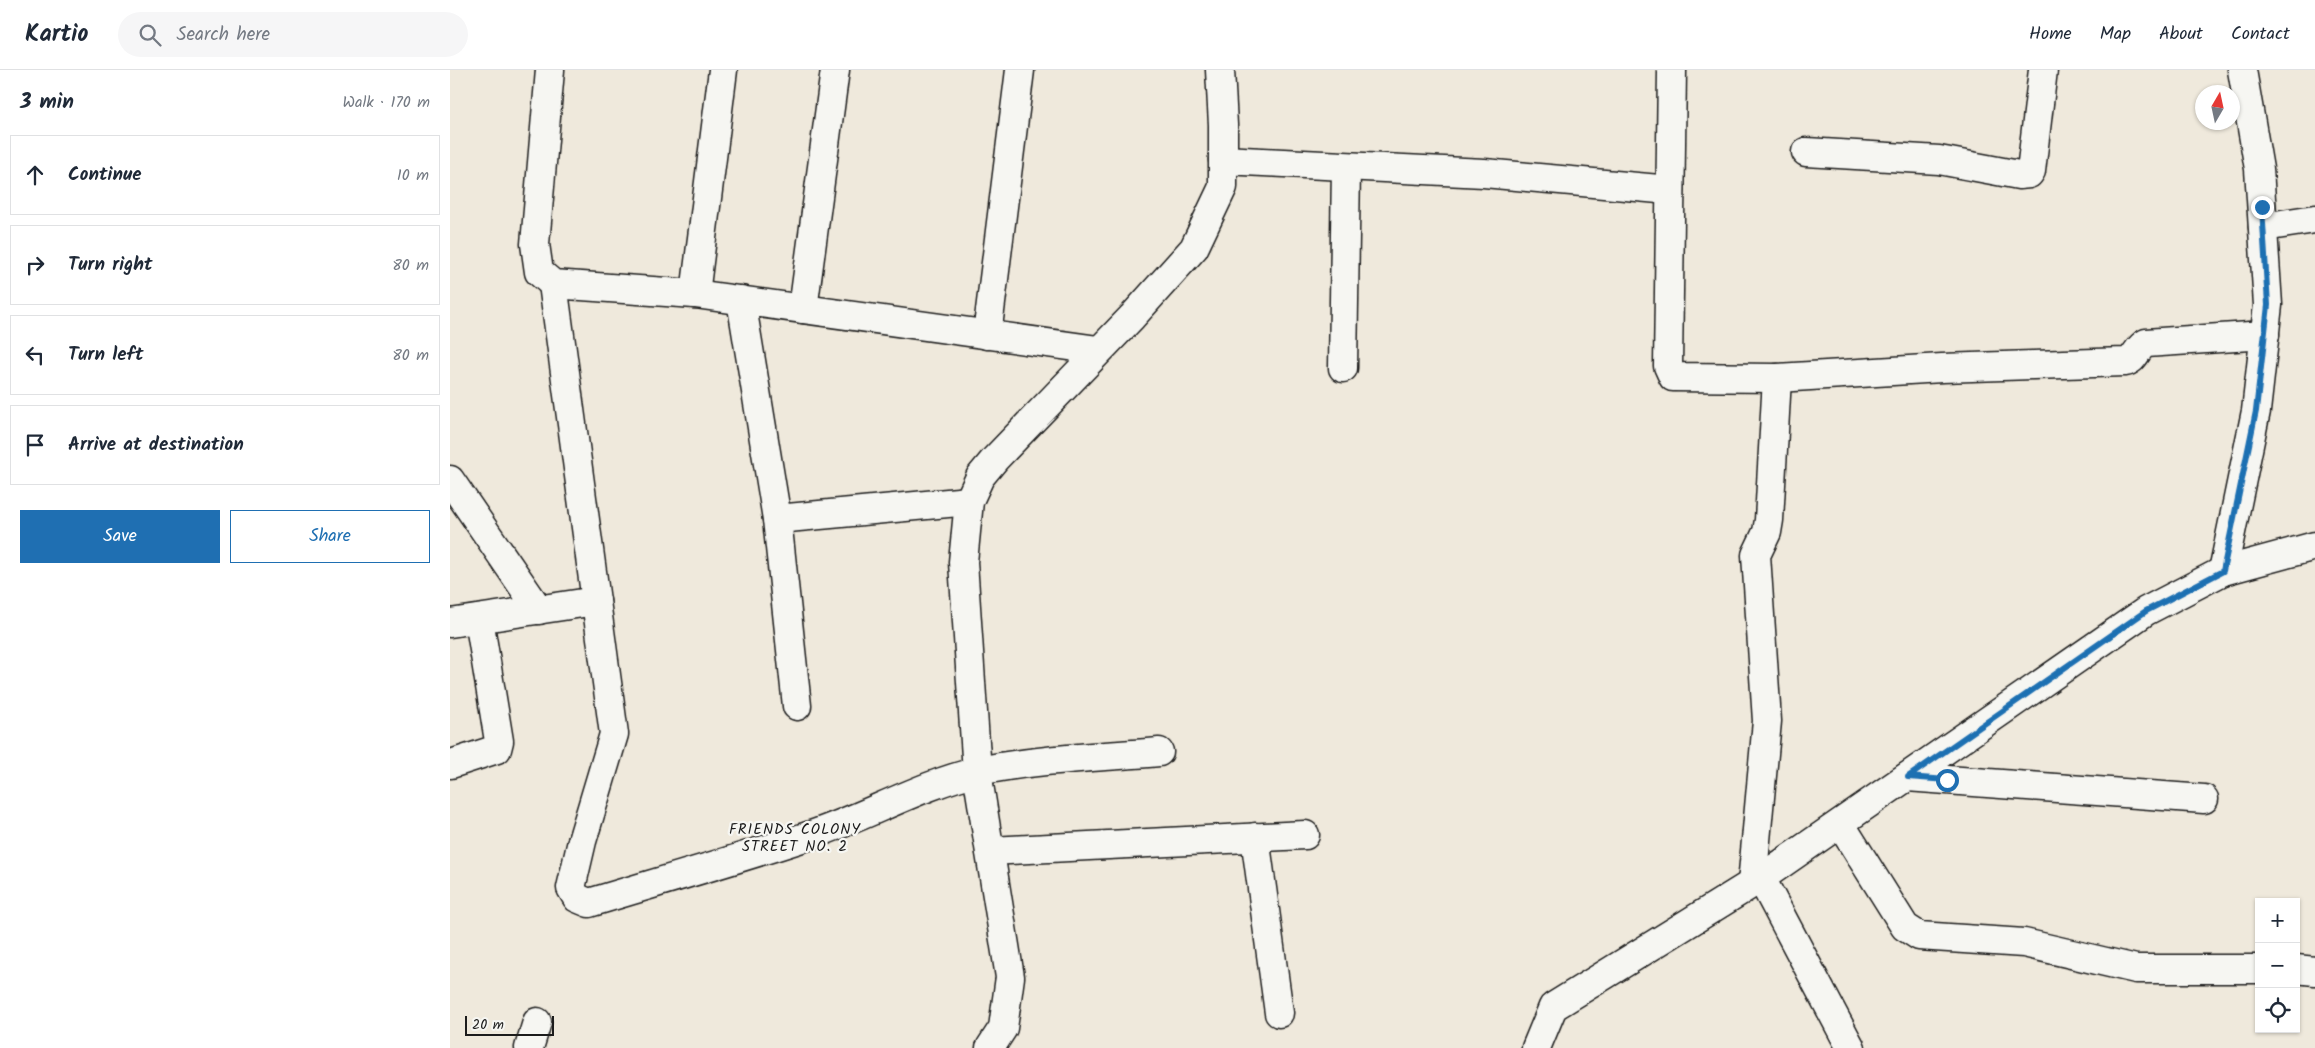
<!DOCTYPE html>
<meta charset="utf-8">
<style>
:root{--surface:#fff;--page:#f6f6f7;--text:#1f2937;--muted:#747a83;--line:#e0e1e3;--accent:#1f6fb2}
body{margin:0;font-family:Kalam,sans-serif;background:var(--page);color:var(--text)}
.controls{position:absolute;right:15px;bottom:15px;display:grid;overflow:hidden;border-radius:0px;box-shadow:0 1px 4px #0004}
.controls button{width:45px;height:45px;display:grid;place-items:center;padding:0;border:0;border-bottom:1px solid var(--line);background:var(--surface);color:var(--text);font:25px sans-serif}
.compass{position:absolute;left:1745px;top:15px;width:45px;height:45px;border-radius:50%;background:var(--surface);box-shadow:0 1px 4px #0004;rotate:9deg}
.scale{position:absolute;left:15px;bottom:12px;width:89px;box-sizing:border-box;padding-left:5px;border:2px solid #1c1c1c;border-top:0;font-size:14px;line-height:18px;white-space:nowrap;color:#1c1c1c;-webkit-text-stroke:4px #f6f6f2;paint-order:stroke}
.stop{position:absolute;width:15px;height:15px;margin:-11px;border:4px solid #1f6fb2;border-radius:50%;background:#fff}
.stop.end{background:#1f6fb2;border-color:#fff;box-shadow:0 1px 5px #0008}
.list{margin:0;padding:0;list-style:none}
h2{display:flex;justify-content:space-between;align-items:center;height:65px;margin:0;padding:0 20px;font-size:21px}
h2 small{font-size:16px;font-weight:400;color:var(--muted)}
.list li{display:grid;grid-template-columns:32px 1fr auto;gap:15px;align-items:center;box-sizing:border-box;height:80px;margin:0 10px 10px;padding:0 10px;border:1px solid var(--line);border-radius:0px}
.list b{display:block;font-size:19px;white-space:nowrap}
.list em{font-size:16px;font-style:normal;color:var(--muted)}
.actions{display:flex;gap:10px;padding:15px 20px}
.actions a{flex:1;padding:11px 0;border:1px solid var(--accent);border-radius:0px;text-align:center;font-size:18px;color:var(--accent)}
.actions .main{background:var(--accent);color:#fff}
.icon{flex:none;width:28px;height:28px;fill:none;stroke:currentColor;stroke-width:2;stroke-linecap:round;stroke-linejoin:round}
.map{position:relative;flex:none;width:1865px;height:978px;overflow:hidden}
header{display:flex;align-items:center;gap:30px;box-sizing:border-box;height:70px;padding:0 25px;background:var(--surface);border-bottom:1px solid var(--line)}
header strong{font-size:24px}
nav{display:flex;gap:28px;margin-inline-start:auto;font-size:18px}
.search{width:350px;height:45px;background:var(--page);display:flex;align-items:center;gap:12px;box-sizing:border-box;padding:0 18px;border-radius:28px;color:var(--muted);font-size:19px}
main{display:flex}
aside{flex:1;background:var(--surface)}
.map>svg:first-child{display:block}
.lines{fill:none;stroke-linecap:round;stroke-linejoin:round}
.street-casing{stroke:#1c1c1c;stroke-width:31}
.street{stroke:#f6f6f2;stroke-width:28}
.route{stroke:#1f6fb2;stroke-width:6}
.labels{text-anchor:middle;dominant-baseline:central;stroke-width:4.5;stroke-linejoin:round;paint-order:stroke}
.neighbourhood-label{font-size:15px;letter-spacing:1px;fill:#1c1c1c;stroke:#f6f6f2}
</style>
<header>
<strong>Kartio</strong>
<div class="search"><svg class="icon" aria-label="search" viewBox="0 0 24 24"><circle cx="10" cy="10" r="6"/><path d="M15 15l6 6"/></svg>Search here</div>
<nav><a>Home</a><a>Map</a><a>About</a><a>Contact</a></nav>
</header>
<main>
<aside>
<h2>3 min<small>Walk · 170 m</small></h2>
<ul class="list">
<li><svg class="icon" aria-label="ahead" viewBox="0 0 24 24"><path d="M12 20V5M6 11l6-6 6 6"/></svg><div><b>Continue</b></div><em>10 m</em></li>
<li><svg class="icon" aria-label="right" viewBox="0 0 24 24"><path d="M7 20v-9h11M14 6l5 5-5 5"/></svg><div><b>Turn right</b></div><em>80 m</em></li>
<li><svg class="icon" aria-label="left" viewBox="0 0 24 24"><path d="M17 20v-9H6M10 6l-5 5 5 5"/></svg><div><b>Turn left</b></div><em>80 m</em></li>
<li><svg class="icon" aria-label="arrive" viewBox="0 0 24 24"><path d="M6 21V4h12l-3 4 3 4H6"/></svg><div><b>Arrive at destination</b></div></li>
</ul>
<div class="actions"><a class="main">Save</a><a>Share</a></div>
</aside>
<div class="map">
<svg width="1865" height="978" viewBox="0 0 1865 978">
<rect width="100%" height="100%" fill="#efe9dc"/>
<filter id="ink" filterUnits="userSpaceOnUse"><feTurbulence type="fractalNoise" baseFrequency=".02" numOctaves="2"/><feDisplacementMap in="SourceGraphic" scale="10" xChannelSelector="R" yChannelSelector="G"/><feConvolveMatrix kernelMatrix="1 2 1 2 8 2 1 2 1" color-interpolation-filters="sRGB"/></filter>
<g filter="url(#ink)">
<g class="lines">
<defs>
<g id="street">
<path d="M100,0L85,174L89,202L103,214L245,224L648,280"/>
<path d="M1222,0L1218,296L1223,307L1327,308L1492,298L1675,292C1686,290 1686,278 1696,273L1815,265"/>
<path d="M1356,82L1489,90L1569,105L1579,104L1581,101L1593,0"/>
<path d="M773,90L1034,103L1220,120"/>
<path d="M1813,157L1865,149"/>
<path d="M103,214L164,664L132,771L121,818L127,828L139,833C215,810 292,788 367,763C421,744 473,714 529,701C588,689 650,687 709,682"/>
<path d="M245,224L273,0"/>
<path d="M291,230L327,449L347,636"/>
<path d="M353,239L385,0"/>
<path d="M537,265L570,0"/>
<path d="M893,298L896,97"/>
<path d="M0,410L89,540"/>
<path d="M327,449L519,431"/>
<path d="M1773,501L1806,341L1818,235L1809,99L1792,0"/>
<path d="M0,553L146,531"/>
<path d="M1,694L47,679L49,671L29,549"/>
<path d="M1457,707L1754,729"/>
<path d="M1391,755L1455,857L1469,866L1574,873L1686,899H1809"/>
<path d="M805,767L829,943"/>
<path d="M540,781L855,765"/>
<path d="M1311,808L1401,978"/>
<path d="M1302,814L1317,651L1306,485L1317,462L1319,450L1327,308"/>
<path d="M1846,899L1865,901"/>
<path d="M79,978L87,952"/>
<path d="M540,978L553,958L560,907L527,702L513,492L519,431L530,407L545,389L682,247L744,178L773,117V55L770,0"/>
<path d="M1086,978L1103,937L1311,808L1696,541L1773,501L1865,476"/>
</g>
</defs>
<use href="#street" class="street-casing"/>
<use href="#street" class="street"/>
</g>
</g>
<g class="lines" filter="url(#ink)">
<path class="route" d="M1497,710L1458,707L1696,541L1773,501L1806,341L1818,235L1812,137"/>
</g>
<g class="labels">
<g class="neighbourhood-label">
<text x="345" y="760">FRIENDS COLONY<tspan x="345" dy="17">STREET NO. 2</tspan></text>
</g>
</g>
</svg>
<div class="controls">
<button>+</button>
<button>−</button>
<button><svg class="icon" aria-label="locate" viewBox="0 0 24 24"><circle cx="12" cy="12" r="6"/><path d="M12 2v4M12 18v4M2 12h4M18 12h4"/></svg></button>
</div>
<svg class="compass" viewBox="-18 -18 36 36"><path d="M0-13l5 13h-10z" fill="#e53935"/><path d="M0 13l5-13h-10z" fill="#747a83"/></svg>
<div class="scale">20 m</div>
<div class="stop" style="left:1497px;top:710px"></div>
<div class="stop end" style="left:1812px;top:137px"></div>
</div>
</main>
